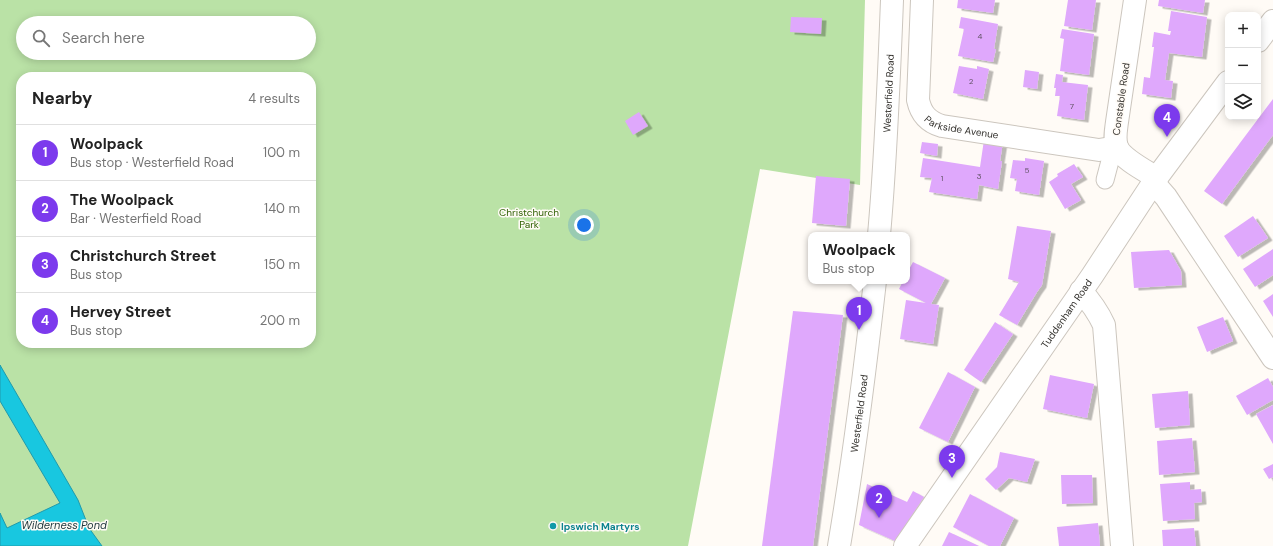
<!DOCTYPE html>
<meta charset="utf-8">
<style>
:root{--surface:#fff;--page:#f6f6f6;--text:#222;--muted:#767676;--line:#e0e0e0;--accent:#7c3aed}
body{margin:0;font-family:"DM Sans",sans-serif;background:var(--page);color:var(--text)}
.controls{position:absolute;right:12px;top:12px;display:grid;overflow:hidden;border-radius:8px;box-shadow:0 2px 10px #0003}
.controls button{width:36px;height:36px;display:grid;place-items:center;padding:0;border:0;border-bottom:1px solid var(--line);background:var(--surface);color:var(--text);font:20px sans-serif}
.you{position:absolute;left:584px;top:225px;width:14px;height:14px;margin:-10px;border:3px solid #fff;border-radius:50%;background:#1a73e8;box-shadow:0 0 0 6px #1a73e833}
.badge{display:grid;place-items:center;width:26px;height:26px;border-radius:50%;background:var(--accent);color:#fff;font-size:13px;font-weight:700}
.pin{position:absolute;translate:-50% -33px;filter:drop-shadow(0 1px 2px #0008)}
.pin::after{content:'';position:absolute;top:21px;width:14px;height:12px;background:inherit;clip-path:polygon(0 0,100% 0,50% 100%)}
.popup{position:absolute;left:808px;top:232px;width:102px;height:52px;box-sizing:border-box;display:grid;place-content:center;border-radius:8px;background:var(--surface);filter:drop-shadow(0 1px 3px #0005);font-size:13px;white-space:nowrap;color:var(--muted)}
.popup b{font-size:15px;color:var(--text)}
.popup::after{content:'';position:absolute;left:50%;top:100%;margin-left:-8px;border:8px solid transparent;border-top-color:var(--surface)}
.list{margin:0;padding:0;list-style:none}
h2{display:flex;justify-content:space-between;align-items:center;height:52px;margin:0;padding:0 16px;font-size:17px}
h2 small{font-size:13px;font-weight:400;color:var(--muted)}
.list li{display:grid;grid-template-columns:26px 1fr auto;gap:12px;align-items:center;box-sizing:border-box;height:56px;padding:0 16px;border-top:1px solid var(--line)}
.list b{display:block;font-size:15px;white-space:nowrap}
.list p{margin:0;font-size:13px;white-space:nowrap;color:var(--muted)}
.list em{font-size:13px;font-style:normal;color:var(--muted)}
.icon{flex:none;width:22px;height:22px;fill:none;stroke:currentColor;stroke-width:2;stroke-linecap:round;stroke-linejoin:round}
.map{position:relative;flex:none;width:1273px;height:546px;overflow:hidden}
.search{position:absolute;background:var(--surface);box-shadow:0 2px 10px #0003;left:16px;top:16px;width:300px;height:44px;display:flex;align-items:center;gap:10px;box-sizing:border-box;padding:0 14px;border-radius:22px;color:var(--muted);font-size:15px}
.panel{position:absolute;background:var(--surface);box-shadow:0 2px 10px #0003;left:16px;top:72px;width:300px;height:276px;border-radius:16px}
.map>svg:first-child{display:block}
.green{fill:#bae2a6;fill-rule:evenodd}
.water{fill:#18c7e0;stroke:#209aab}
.building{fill:#dfa8fc;filter:url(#shadow)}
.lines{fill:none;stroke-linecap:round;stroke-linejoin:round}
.pedestrian-casing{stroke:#ccc6be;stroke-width:19}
.minor-casing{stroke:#ccc6be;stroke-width:24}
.tertiary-casing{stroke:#ccc6be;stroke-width:24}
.secondary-casing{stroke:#ccc6be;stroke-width:24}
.pedestrian{stroke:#fff;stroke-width:17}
.minor{stroke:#fff;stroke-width:22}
.tertiary{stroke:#fff;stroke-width:22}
.secondary{stroke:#fff;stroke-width:22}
.culture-dot{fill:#0f9aa8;stroke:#fffbf6;stroke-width:1.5}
.labels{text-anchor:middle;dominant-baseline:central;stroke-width:3;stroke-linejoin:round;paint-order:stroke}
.number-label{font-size:8px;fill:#5f5062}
.street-label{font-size:10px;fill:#34322e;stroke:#fffbf6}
.park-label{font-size:10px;fill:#316205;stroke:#fffbf6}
.culture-label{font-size:10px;font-weight:bold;fill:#0d838f;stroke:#fffbf6;text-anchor:start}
.water-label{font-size:11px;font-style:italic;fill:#1e373c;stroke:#fffbf6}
</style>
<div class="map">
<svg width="1273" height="546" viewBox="0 0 1273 546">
<defs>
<filter id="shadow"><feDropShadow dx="4.5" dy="2.5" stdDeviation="0" flood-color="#0004"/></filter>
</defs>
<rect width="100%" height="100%" fill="#fffbf6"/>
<path class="green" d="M0,0H865L860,185L760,169L688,546H0ZM23,23H309V53H23ZM21,77H311V343H21Z"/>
<path class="water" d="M0,365L78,500L89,528L102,546H0V513L7,528L60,503L0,401Z"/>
<g class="building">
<path d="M958,0H995L993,13L957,8Z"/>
<path d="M1068,0H1096L1092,30L1064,26Z"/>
<path d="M1159,0H1205L1203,13L1158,6Z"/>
<path d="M1171,11L1207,17L1202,57L1169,53L1165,80L1173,81L1171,98L1142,94L1144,77L1150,78L1154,47H1152L1154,32L1170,35L1171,31H1168Z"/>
<path d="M791,17L822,18L821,34L790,32Z"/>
<path d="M961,17L998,24L994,49H996L993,62L958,56L964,29L959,28Z"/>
<path d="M1062,29L1094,34L1089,75L1060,71L1064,39L1060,38Z"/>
<path d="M959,66L977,69V66L989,69L983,99L953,93Z"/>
<path d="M1025,70L1039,72L1037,89L1023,87Z"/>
<path d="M1056,74L1063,75L1062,82L1088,85L1084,120L1057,116L1060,96H1055L1056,88H1054Z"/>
<path d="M1273,99V135L1222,204L1204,191Z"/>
<path d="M639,112L648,126L633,135L625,121Z"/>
<path d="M984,140L1003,142L1000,161H1002L998,189L979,185L977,199L929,192L932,178L920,177L923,158L980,167Z"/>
<path d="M922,142L938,144L937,156L920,153Z"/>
<path d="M1025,158L1044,161L1039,195L1015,191L1017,179L1010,178L1013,160L1025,161Z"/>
<path d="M1074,164L1083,177L1071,184L1081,200L1065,209L1049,182L1058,176L1057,174Z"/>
<path d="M816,176L850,179L846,226L812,223Z"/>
<path d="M1253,216L1268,238L1238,257L1224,236Z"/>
<path d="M1017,226L1051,231L1042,285L1037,292L1017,325L999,315L1019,282L1008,279Z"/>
<path d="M1273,249V275L1255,287L1243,269Z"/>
<path d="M1169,250L1181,271L1182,285L1134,288L1131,252Z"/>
<path d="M913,262L945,278L931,304L939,305L933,344L900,339L906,300L926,303L899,289L903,281H907V273Z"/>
<path d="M1273,294V317L1263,301Z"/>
<path d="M793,311L843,315L813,546H762Z"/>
<path d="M1223,317L1233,341L1207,352L1197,327Z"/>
<path d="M995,322L1013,334L981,382L964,370Z"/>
<path d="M948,372L975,387L948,442L919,428Z"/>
<path d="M1050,375L1094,384L1087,418L1043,409Z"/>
<path d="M1268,378L1273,387V400L1247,415L1236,396Z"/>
<path d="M1188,391L1190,425L1155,428L1152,394Z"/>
<path d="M1273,405V444L1256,414Z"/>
<path d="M1192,438L1195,472L1159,475L1157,441Z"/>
<path d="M1000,452L1035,459L1027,482L1009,478L996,490L985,479L997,467Z"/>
<path d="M1273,464V477L1269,479L1263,469Z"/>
<path d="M1061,475H1092L1093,503L1062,504Z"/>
<path d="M1190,482V490L1201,489L1202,502L1194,503L1195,519L1163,521L1160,484Z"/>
<path d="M867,484L907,502L913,491L924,497L895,541L859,525Z"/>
<path d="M970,494L1014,518L1000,546H989L953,527Z"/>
<path d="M1098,523L1100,546H1059L1057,527Z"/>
<path d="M1194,528L1196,546H1163L1162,530Z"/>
<path d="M949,532L979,546H942Z"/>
</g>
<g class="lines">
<defs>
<path id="pedestrian" d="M1105,180L1110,161"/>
<g id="minor">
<path id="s1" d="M922,0L918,100C921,114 928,122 942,126L1099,150L1117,147"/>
<path d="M1135,0L1117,122C1116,130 1114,139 1117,147C1122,159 1146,171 1157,178"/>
<path d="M1153,184L1159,189L1166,197L1273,358"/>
<path d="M1081,291C1091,302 1098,312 1104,325L1122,546"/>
</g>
<g id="tertiary">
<path d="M1258,41L1273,21"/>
<path id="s2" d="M905,546L1092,276L1155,180L1228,82"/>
</g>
<g id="secondary">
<path id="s3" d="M879,235C886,157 889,79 892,0"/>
<path id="s4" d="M839,546C854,458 865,370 875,281"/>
</g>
</defs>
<use href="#pedestrian" class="pedestrian-casing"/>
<use href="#minor" class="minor-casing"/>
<use href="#tertiary" class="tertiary-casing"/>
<use href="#secondary" class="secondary-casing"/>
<use href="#pedestrian" class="pedestrian"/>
<use href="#minor" class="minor"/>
<use href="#tertiary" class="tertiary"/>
<use href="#secondary" class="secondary"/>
</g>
<circle class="culture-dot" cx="553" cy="526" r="4"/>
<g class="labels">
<g class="number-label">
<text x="980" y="36">4</text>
<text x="971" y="81">2</text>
<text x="1072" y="106">7</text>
<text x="1027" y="170">5</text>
<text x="979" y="176">3</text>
<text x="942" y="178">1</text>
</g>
<g class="street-label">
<text stroke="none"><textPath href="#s3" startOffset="142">Westerfield Road</textPath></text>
<text transform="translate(1121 99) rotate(-82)">Constable Road</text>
<text stroke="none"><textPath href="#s1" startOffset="157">Parkside Avenue</textPath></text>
<text stroke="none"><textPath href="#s2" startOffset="283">Tuddenham Road</textPath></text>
<text stroke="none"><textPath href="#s4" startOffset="134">Westerfield Road</textPath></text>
</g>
<g class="park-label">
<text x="529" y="212">Christchurch<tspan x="529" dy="12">Park</tspan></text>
</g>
<g class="culture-label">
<text x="561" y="526">Ipswich Martyrs</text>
</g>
<g class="water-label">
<text x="64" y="525">Wilderness Pond</text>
</g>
</g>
</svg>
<div class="controls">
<button>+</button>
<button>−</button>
<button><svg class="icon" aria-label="layers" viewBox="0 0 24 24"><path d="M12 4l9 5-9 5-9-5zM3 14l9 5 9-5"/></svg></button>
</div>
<div class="you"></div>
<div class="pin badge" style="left:859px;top:330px">1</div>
<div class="popup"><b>Woolpack</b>Bus stop</div>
<div class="pin badge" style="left:879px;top:518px">2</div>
<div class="pin badge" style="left:952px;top:478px">3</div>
<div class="pin badge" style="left:1167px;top:137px">4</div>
<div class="search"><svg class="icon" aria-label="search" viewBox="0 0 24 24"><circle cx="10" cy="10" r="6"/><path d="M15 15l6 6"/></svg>Search here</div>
<section class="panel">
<h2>Nearby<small>4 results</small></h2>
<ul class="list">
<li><span class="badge">1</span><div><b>Woolpack</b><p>Bus stop · Westerfield Road</p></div><em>100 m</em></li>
<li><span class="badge">2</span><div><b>The Woolpack</b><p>Bar · Westerfield Road</p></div><em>140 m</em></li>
<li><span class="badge">3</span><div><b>Christchurch Street</b><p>Bus stop</p></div><em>150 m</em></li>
<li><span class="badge">4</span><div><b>Hervey Street</b><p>Bus stop</p></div><em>200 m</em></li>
</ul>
</section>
</div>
